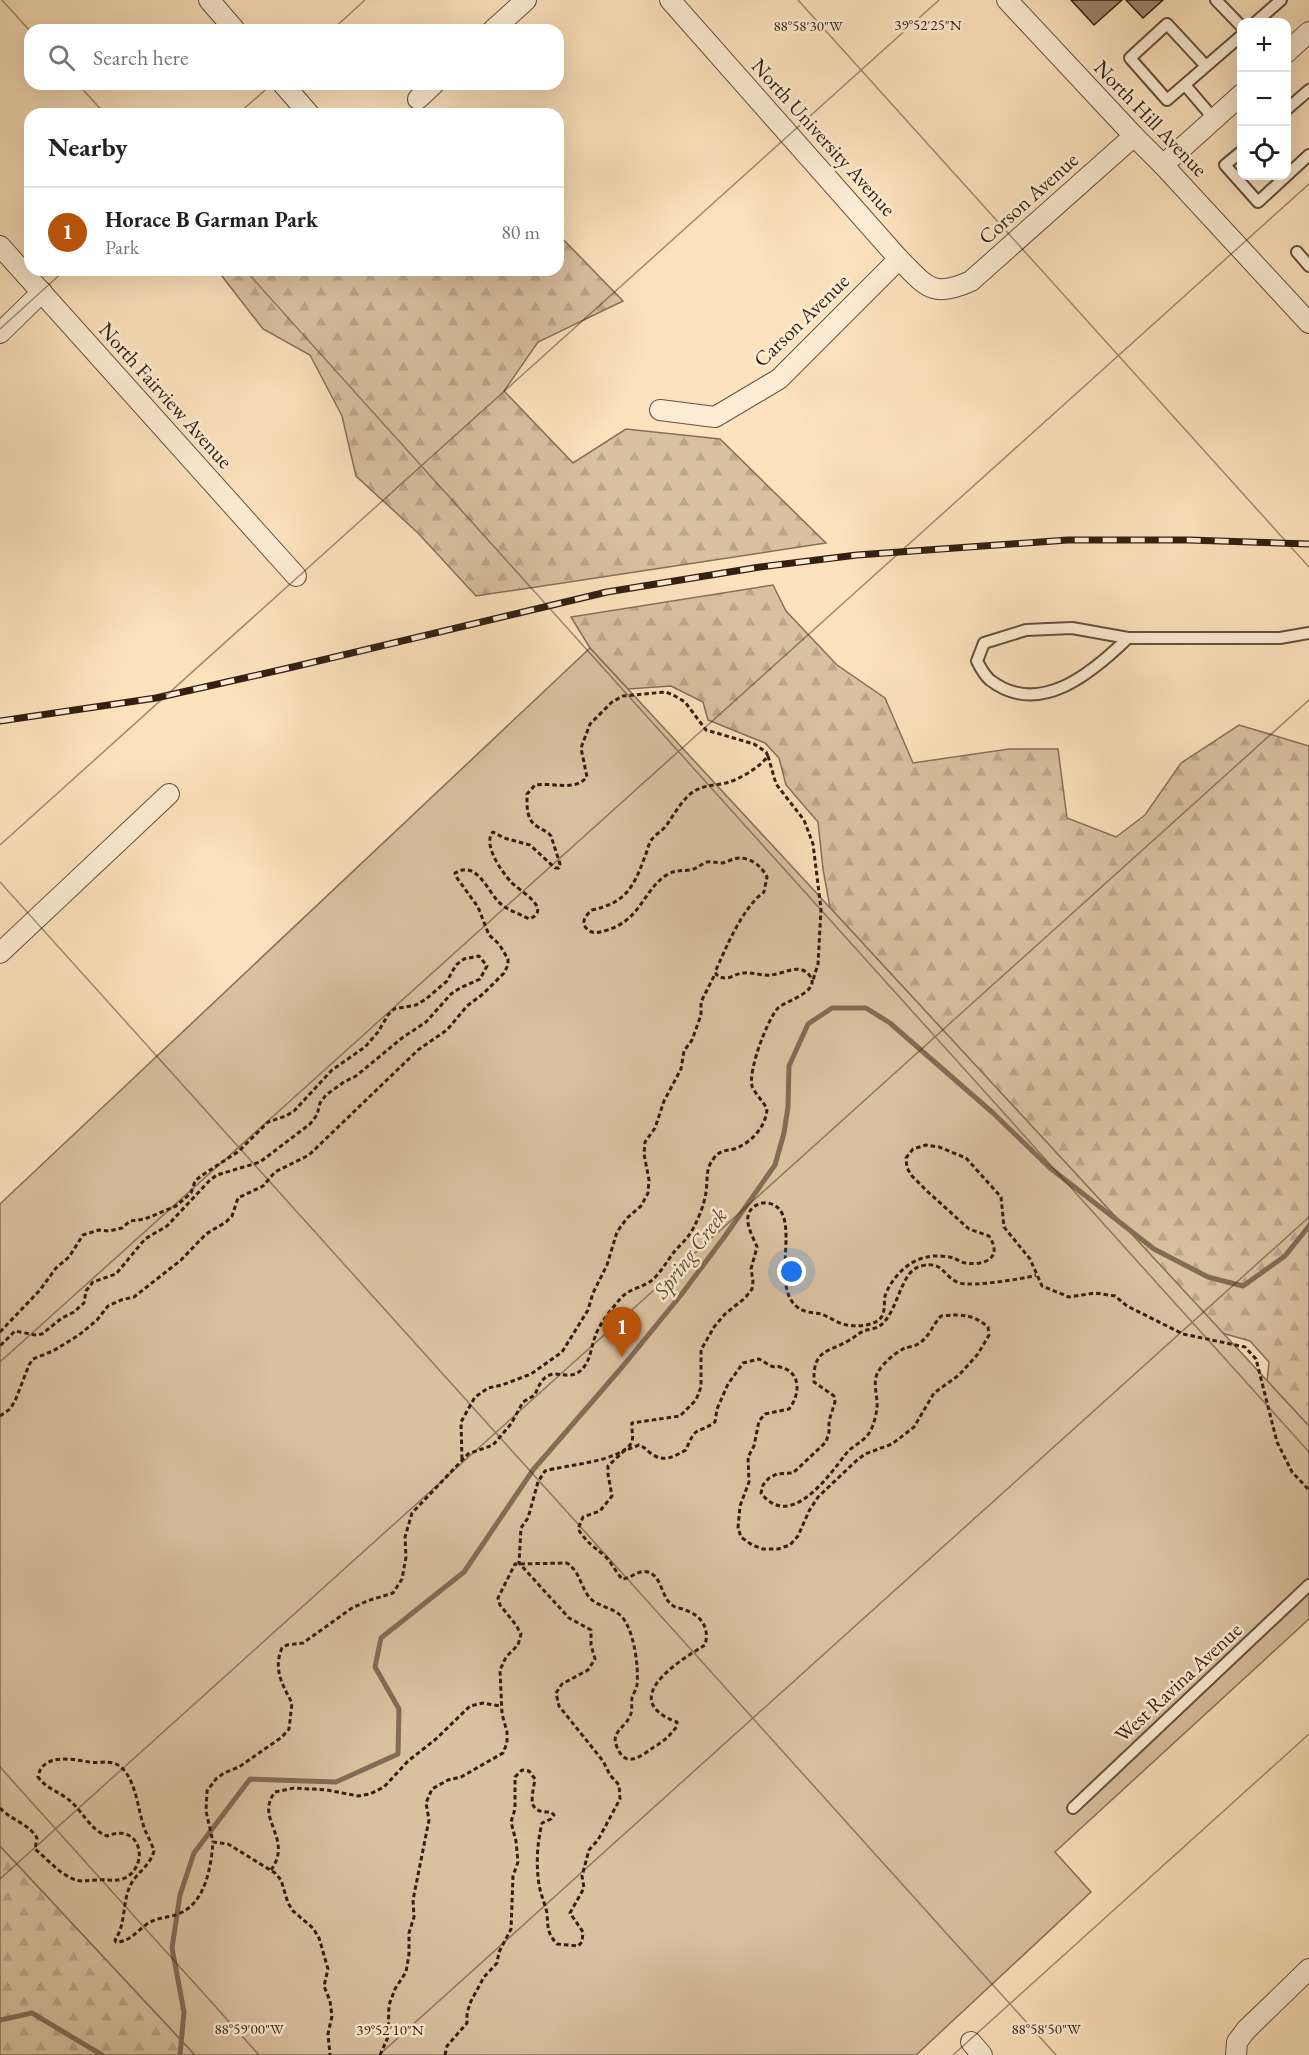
<!DOCTYPE html>
<meta charset="utf-8">
<style>
:root{--surface:#fff;--page:#f6f6f6;--text:#222;--muted:#767676;--line:#e0e0e0;--accent:#b45309}
body{margin:0;font-family:"EB Garamond",serif;background:var(--page);color:var(--text)}
.controls{position:absolute;right:18px;top:18px;display:grid;overflow:hidden;border-radius:12px;box-shadow:0 6px 24px #0002}
.controls button{width:54px;height:54px;display:grid;place-items:center;padding:0;border:0;border-bottom:2px solid var(--line);background:var(--surface);color:var(--text);font:30px sans-serif}
.you{position:absolute;left:792px;top:1272px;width:21px;height:21px;margin:-15px;border:4px solid #fff;border-radius:50%;background:#1a73e8;box-shadow:0 0 0 9px #1a73e833}
.badge{display:grid;place-items:center;width:39px;height:39px;border-radius:50%;background:var(--accent);color:#fff;font-size:20px;font-weight:700}
.pin{position:absolute;translate:-50% -50px;filter:drop-shadow(0 2px 3px #0008)}
.pin::after{content:'';position:absolute;top:32px;width:21px;height:18px;background:inherit;clip-path:polygon(0 0,100% 0,50% 100%)}
.list{margin:0;padding:0;list-style:none}
h2{display:flex;justify-content:space-between;align-items:center;height:78px;margin:0;padding:0 24px;font-size:26px}
h2 small{font-size:20px;font-weight:400;color:var(--muted)}
.list li{display:grid;grid-template-columns:39px 1fr auto;gap:18px;align-items:center;box-sizing:border-box;height:90px;padding:0 24px;border-top:2px solid var(--line)}
.list b{display:block;font-size:22px;white-space:nowrap}
.list p{margin:0;font-size:20px;white-space:nowrap;color:var(--muted)}
.list em{font-size:20px;font-style:normal;color:var(--muted)}
.icon{flex:none;width:33px;height:33px;fill:none;stroke:currentColor;stroke-width:2;stroke-linecap:round;stroke-linejoin:round}
.map{position:relative;flex:none;width:1309px;height:2055px;overflow:hidden}
.search{position:absolute;background:var(--surface);box-shadow:0 6px 24px #0002;left:24px;top:24px;width:540px;height:66px;display:flex;align-items:center;gap:15px;box-sizing:border-box;padding:0 21px;border-radius:18px;color:var(--muted);font-size:22px}
.panel{position:absolute;background:var(--surface);box-shadow:0 6px 24px #0002;left:24px;top:108px;width:540px;height:168px;border-radius:18px}
.map>svg:first-child{display:block}
.forest{fill:url(#forest-firs);stroke:#867059;stroke-width:1.5}
.park{fill:#dac1a0;stroke:#867059;stroke-width:1.5}
.lines{fill:none;stroke-linecap:round;stroke-linejoin:round}
.stream{stroke:#836c56;stroke-width:5}
.building{fill:#9c846b;stroke:#331f12;stroke-width:1.5}
.lane-casing{stroke:#65503d;stroke-width:14}
.street-casing{stroke:#65503d;stroke-width:22}
.path{stroke:#331f12;stroke-width:3;stroke-dasharray:4.5 3;stroke-linecap:butt}
.lane{stroke:#fdecd4;stroke-width:10}
.street{stroke:#fdecd4;stroke-width:20}
.rail-casing{stroke:#331f12;stroke-width:7}
.rail{stroke:#fdecd4;stroke-width:4.5;stroke-dasharray:14;stroke-linecap:butt}
.ticks{fill:none;stroke:#331f12;stroke-width:1.5;stroke-opacity:0.45}
.labels{text-anchor:middle;dominant-baseline:central;stroke-width:5;stroke-linejoin:round;paint-order:stroke}
.street-label{font-size:21px;fill:#331f12;stroke:#fdecd4}
.water-label{font-size:22px;font-style:italic;fill:#624c3a;stroke:#fdecd4}
.ticks-label{font-size:15px;text-anchor:middle;fill:#331f12;stroke:#fdecd4;stroke-width:5;stroke-linejoin:round;paint-order:stroke}
</style>
<div class="map">
<svg width="1309" height="2055" viewBox="0 0 1309 2055">
<defs>
<pattern id="forest-firs" width="22" height="20" patternUnits="userSpaceOnUse" patternTransform="scale(1.5)"><rect width="22" height="20" fill="#dac1a0"/><path d="M5 1l3.5 6h-7zM16 11l3.5 6h-7z" fill="#bca589"/></pattern>
</defs>
<rect width="100%" height="100%" fill="#fce2bd"/>
<filter id="stains"><feTurbulence type="fractalNoise" baseFrequency=".00333" numOctaves="4"/><feColorMatrix values="0 0 0 0 .2 0 0 0 0 .09 0 0 0 0 .02 0 0 0 .5 -.17"/></filter>
<radialGradient id="worn" r=".72"><stop offset=".6" stop-color="#630" stop-opacity="0"/><stop offset="1" stop-color="#630" stop-opacity=".3"/></radialGradient>
<g class="forest">
<path d="M558,234L623,301L538,342L504,391L573,463L626,429L720,439L826,543L476,596L418,533L356,476L342,416L310,355L263,329L218,271L558,270Z"/>
<path d="M773,585L786,611L837,665L885,698L913,763L1009,749H1058L1067,818L1116,837L1145,815L1181,763L1239,725L1309,746V1426L1267,1381L1269,1362L1250,1341L1222,1333L830,908L823,869L818,822L786,785L779,758L765,743L708,720L703,702L671,686L628,689L590,648L571,617Z"/>
<path d="M0,1846L195,2055H0Z"/>
</g>
<path class="park" d="M590,648L1309,1426V1619L1055,1852L1091,1892L916,2055H195L0,1846V1204Z"/>
<g class="lines">
<g class="stream">
<path d="M0,2020L32,2013L102,2055"/>
<path d="M180,2055L184,2012L172,1948L180,1895L194,1853L250,1779L336,1782L398,1754L399,1709L375,1667L381,1638L464,1572L533,1470L623,1366L681,1295L725,1236L775,1165L784,1133L788,1107L789,1066L808,1024L832,1008H866L890,1023L993,1113L1050,1168L1154,1249L1208,1277L1243,1286L1285,1256L1309,1226"/>
</g>
</g>
<g class="building">
<path d="M1071,0H1122L1094,25Z"/>
<path d="M1126,0H1163L1143,18Z"/>
</g>
<g class="lines">
<defs>
<g id="lane">
<path d="M1216,0L1242,27"/>
<path d="M1256,22L1281,0"/>
<path d="M1205,65L1167,24L1130,58L1167,100L1242,35"/>
<path d="M1185,85L1214,119"/>
<path d="M1286,110L1309,90"/>
<path d="M1242,151L1225,165L1258,202L1309,155"/>
<path d="M1297,252L1309,266"/>
<path d="M1128,638C1092,673 1039,718 990,680C984,675 980,667 977,661L984,643L1026,630L1072,628L1128,638H1280L1309,633"/>
<path d="M1073,1808L1309,1585"/>
</g>
<g id="street">
<path d="M209,0L235,30"/>
<path d="M670,0L899,259C926,286 932,299 971,281L1134,136"/>
<path d="M1007,0L1134,136L1163,165L1309,323"/>
<path d="M493,30L526,0"/>
<path d="M1286,53L1309,32"/>
<path d="M283,84L309,114"/>
<path d="M418,99L434,84"/>
<path d="M1163,165L1242,94"/>
<path d="M0,246L296,576"/>
<path d="M0,333L42,292"/>
<path d="M660,410L715,417L779,379L899,259"/>
<path d="M0,953L169,794"/>
<path d="M971,2042L982,2055"/>
<path d="M1236,2055L1237,2042L1246,2030L1309,1969"/>
</g>
</defs>
<use href="#lane" class="lane-casing"/>
<use href="#street" class="street-casing"/>
<g class="path">
<path d="M768,756L776,784L804,820L813,844L821,909L818,964L813,980"/>
<path d="M0,1332L40,1290L56,1268L69,1257L83,1235L99,1230L109,1231L122,1228L130,1221L145,1219L176,1206L191,1193L195,1181L201,1176L239,1151L268,1122L286,1116L294,1111L332,1070L365,1047L378,1032L388,1015L394,1009L416,1005L426,999L447,981L456,965L464,959L479,956L487,966L480,979L460,988L451,994L426,1022L402,1038L356,1076L344,1082L326,1095L320,1103L317,1115L310,1124L260,1162L217,1175L210,1180L167,1226L145,1239L116,1274L93,1282L86,1291L84,1303L74,1312L62,1318L42,1334L35,1335L15,1331L0,1346"/>
<path d="M0,1416L10,1409L15,1401L29,1365L33,1359L53,1351L79,1335L97,1320L108,1306L121,1300L134,1297L181,1260L206,1234L226,1222L232,1216L238,1198L263,1186L275,1172L309,1155L418,1050L447,1030L467,1006L483,994L504,973L508,965V959L499,944L489,935L478,907L457,878L455,873C478,859 488,894 502,905C510,911 520,914 529,919C554,909 518,890 511,882C502,872 482,844 493,832L504,838L530,845L555,868H559L560,864L551,836C547,831 544,831 538,827C526,820 527,807 527,794L535,785C553,782 574,792 587,777L581,748L590,724L612,702L623,696L644,694L666,692L675,696L685,702L706,730L754,744L766,752L768,756C759,768 740,779 726,783C712,786 699,785 688,796C679,805 673,816 666,826C662,831 656,834 653,838C648,843 647,853 644,859C633,889 624,903 592,910C586,915 580,922 587,929C592,934 598,933 604,931C642,921 642,890 668,874C676,870 682,871 690,870C697,869 701,864 707,862C712,861 716,863 721,863C725,863 730,860 734,859C748,855 761,865 767,877L764,892C742,908 726,948 715,972C717,976 720,978 726,978C732,978 737,973 744,973C753,972 762,976 771,975C784,974 800,962 810,976C821,992 785,1001 778,1008C767,1020 748,1071 752,1086C755,1094 763,1101 767,1109C766,1127 751,1143 734,1149C725,1151 720,1150 714,1158C705,1169 708,1179 706,1192C705,1203 696,1226 689,1235C685,1241 679,1246 674,1252C667,1261 660,1274 651,1281C641,1288 628,1289 620,1299C611,1310 599,1324 595,1337C591,1347 591,1358 584,1367C567,1389 549,1355 535,1395L523,1402L511,1424L493,1445L468,1454L412,1513L405,1537L406,1557L402,1579L393,1593L367,1601L352,1608L303,1643L287,1645L282,1648C273,1669 282,1684 292,1703L289,1729L282,1737L239,1767L224,1773L216,1779L207,1791L206,1811L213,1842"/>
<path d="M462,1459L461,1422L475,1397L488,1388L502,1385L531,1374L562,1352L588,1310L593,1293L607,1265L617,1232L627,1218L641,1206L648,1193L649,1180L644,1154L645,1142L655,1128L664,1101L681,1069L684,1051L692,1040L701,1015V1002L715,974"/>
<path d="M0,1808C11,1820 29,1824 37,1838L35,1849C46,1858 58,1872 71,1878C80,1883 88,1880 98,1880C107,1879 117,1882 125,1878C150,1865 141,1822 107,1836C88,1829 82,1808 65,1797C55,1790 46,1788 38,1777C42,1753 72,1759 89,1762C102,1764 112,1758 123,1769C137,1784 138,1812 145,1830C148,1837 152,1844 154,1851C150,1866 136,1873 130,1886C122,1904 126,1924 115,1940L116,1942C130,1942 137,1931 147,1924C157,1917 168,1918 178,1914C205,1904 211,1868 213,1842L228,1844L275,1873L281,1880L288,1903L293,1911L313,1928L319,1938L328,1969L324,1986L330,2001L332,2016L328,2034L330,2055"/>
<path d="M271,1870C294,1838 254,1819 275,1792L294,1788L327,1790L358,1796L370,1794L384,1787L408,1761L436,1739L470,1706L483,1703L500,1706"/>
<path d="M380,2055L388,2037L389,2005L395,1989L406,1972L409,1954V1933L414,1917L413,1900L429,1820L426,1803L432,1789L448,1780L461,1777L503,1753L507,1743V1732L502,1714L500,1670L506,1657L518,1645L521,1634L516,1625L500,1605L498,1598L515,1564L567,1563C580,1572 580,1585 589,1597C596,1606 611,1607 620,1615C634,1627 639,1668 637,1685C636,1690 633,1694 632,1698C631,1704 633,1710 630,1716C625,1728 610,1732 617,1747C626,1770 642,1755 654,1747C664,1741 670,1736 677,1726V1722C617,1700 677,1662 705,1645C710,1628 701,1615 685,1610C681,1608 675,1608 672,1605C661,1597 662,1576 648,1572C638,1569 631,1579 622,1579C616,1572 611,1562 605,1556C592,1545 588,1544 578,1529L583,1517L600,1511L612,1496L608,1474V1466L624,1451L639,1445C645,1447 647,1451 652,1454C664,1463 675,1456 686,1450C696,1424 697,1435 715,1422L717,1409L728,1384L743,1363L759,1359C763,1361 767,1364 771,1366C776,1368 775,1365 780,1367C802,1372 800,1395 789,1409L765,1414L759,1421L754,1446L748,1457L749,1482L740,1506L738,1528L741,1537L752,1545L763,1549H778L790,1545L798,1536L809,1511L818,1497L856,1461L865,1454L892,1444L914,1427L934,1393L959,1375L978,1354L989,1335L988,1327C973,1314 961,1314 941,1316C933,1324 929,1338 918,1344C915,1346 909,1347 905,1348C896,1352 883,1363 878,1372C872,1383 878,1396 877,1408C876,1415 874,1424 871,1430C865,1442 852,1445 845,1455C828,1477 790,1531 761,1493L763,1485L769,1478L777,1474L793,1473L826,1442L829,1432V1421L835,1402L834,1396L814,1382C813,1350 826,1353 848,1341C854,1338 858,1333 864,1331C869,1329 876,1329 881,1325C899,1310 900,1271 921,1266C944,1260 943,1278 960,1283C971,1287 1024,1279 1036,1275"/>
<path d="M445,2055L447,2046L467,2023V2013L471,2001L484,1977L497,1963L499,1952L511,1929L513,1876L518,1862L516,1841L511,1822L515,1809V1777L522,1770L529,1771L535,1779C532,1798 526,1813 551,1812L554,1815L551,1819L542,1823C537,1844 536,1864 539,1885C541,1895 545,1904 547,1913C548,1927 547,1933 557,1944L578,1946L582,1942L583,1932L570,1913L584,1888L582,1876L589,1850L598,1840L620,1799L619,1785L610,1775L603,1761L559,1706L556,1693L562,1684L588,1670L595,1659L591,1645V1630L569,1618L519,1563L521,1528L528,1518L538,1482L545,1471C565,1465 616,1462 630,1445C635,1439 631,1431 632,1423L680,1416L696,1400L701,1387V1350L714,1327L725,1314L745,1298L752,1289L753,1281L751,1269L757,1247C752,1234 740,1216 755,1206C758,1204 764,1202 768,1203C809,1211 760,1300 808,1312C812,1313 817,1313 821,1314C830,1317 838,1324 847,1325C857,1327 879,1326 883,1314C885,1308 884,1302 885,1296C891,1278 909,1260 927,1257C935,1255 946,1256 954,1258C958,1260 962,1263 966,1263C986,1266 1003,1257 989,1236L969,1229L928,1192L912,1176L907,1168L906,1158L913,1149L926,1145L939,1147L966,1158L1001,1197L1004,1227L1030,1259L1042,1286L1069,1297L1095,1293L1115,1296L1127,1306L1183,1334L1245,1347L1256,1359L1277,1442L1292,1472L1309,1490"/>
</g>
<use href="#lane" class="lane"/>
<use href="#street" class="street"/>
<defs>
<path id="rail" d="M0,721L156,698L293,667L607,592L760,567L857,555L1068,540H1189L1309,544"/>
</defs>
<use href="#rail" class="rail-casing"/>
<use href="#rail" class="rail"/>
</g>
<path class="ticks" d="M2,0L30,31M798,0L1309,567M332,30L365,0M78,84L105,114M238,114L272,84M245,270L1309,1452M0,329L65,270M0,845L939,0M0,882L1056,2055M0,1362L1309,184M0,1767L259,2055M0,1879L1309,700M379,2055L1309,1217M953,2055L1309,1734"/>
<g class="labels">
<g class="street-label">
<text transform="translate(1151 118) rotate(46)">North Hill Avenue</text>
<text transform="translate(824 137) rotate(48)">North University Avenue</text>
<text transform="translate(1028 198) rotate(-42)">Corson Avenue</text>
<text transform="translate(801 320) rotate(-44)">Carson Avenue</text>
<text transform="translate(166 395) rotate(48)">North Fairview Avenue</text>
<text transform="translate(1178 1682) rotate(-43)">West Ravina Avenue</text>
</g>
<g class="water-label">
<text transform="translate(690 1253) rotate(-53)">Spring Creek</text>
</g>
</g>
<g class="ticks-label">
<text x="928" y="30">39°52'25"N</text>
<text x="808" y="31">88°58'30"W</text>
<text x="249" y="2034">88°59'00"W</text>
<text x="1046" y="2034">88°58'50"W</text>
<text x="390" y="2035">39°52'10"N</text>
</g>
<rect width="100%" height="100%" filter="url(#stains)"/>
<rect width="100%" height="100%" fill="url(#worn)"/>
</svg>
<div class="controls">
<button>+</button>
<button>−</button>
<button><svg class="icon" aria-label="locate" viewBox="0 0 24 24"><circle cx="12" cy="12" r="6"/><path d="M12 2v4M12 18v4M2 12h4M18 12h4"/></svg></button>
</div>
<div class="you"></div>
<div class="pin badge" style="left:622px;top:1357px">1</div>
<div class="search"><svg class="icon" aria-label="search" viewBox="0 0 24 24"><circle cx="10" cy="10" r="6"/><path d="M15 15l6 6"/></svg>Search here</div>
<section class="panel">
<h2>Nearby<small></small></h2>
<ul class="list">
<li><span class="badge">1</span><div><b>Horace B Garman Park</b><p>Park</p></div><em>80 m</em></li>
</ul>
</section>
</div>
